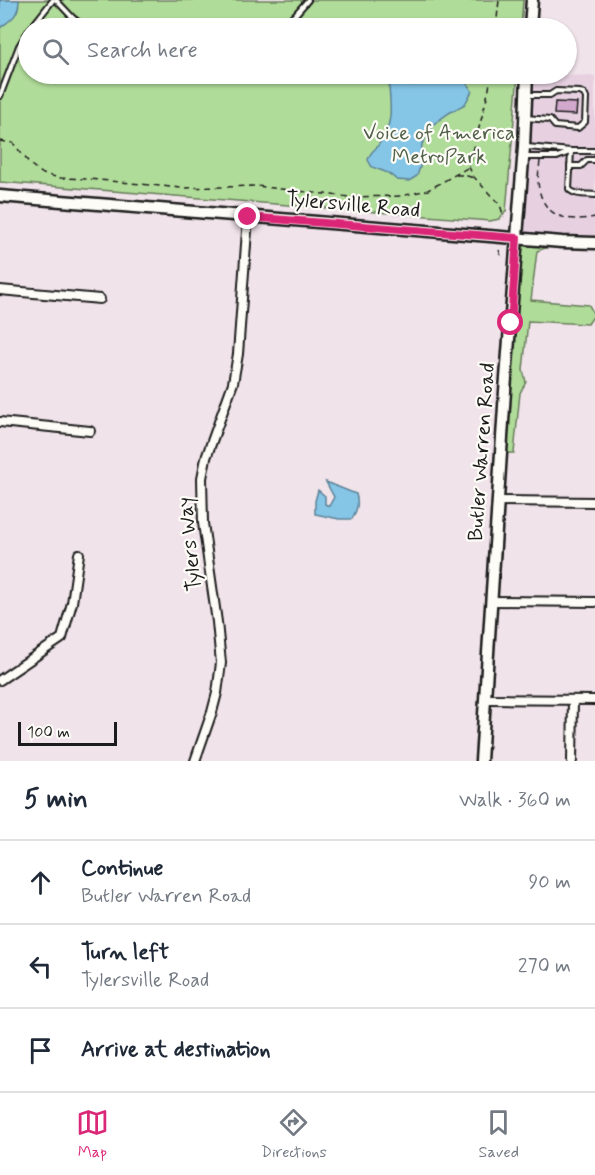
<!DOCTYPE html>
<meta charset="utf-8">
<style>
:root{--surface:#fff;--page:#f2f2f3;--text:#1f2937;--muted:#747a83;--line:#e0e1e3;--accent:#db2777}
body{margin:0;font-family:Mynerve,sans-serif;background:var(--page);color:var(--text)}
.scale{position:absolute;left:18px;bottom:15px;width:99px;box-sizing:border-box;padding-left:6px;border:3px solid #1c1c1c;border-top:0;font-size:16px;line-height:21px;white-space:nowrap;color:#1c1c1c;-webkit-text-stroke:4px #fdfcf7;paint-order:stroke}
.stop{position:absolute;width:18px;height:18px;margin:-14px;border:4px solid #db2777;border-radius:50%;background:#fff}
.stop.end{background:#db2777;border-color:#fff;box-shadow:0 2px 6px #0008}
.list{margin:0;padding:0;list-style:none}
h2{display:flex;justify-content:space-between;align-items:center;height:78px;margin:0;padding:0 24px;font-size:26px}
h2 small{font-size:20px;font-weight:400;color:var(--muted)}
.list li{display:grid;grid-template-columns:39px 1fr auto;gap:18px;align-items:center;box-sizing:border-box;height:84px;padding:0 24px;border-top:2px solid var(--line)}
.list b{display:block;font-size:22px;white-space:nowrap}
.list p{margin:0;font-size:20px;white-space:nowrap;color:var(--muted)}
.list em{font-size:20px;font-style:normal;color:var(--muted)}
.icon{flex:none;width:33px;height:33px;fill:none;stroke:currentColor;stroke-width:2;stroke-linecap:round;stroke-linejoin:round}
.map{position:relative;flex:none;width:595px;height:761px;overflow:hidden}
.search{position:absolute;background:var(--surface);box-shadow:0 2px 4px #0004;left:18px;right:18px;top:18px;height:66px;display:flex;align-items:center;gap:15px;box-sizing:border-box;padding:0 21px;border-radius:33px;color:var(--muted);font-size:22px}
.sheet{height:330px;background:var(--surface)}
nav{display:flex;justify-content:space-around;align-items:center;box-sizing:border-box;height:84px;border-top:2px solid var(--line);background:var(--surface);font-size:16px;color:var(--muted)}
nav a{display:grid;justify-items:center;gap:3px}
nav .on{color:var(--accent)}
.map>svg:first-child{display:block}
.built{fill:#e7d1e1}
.green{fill:#b0dc99;stroke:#667c5a;stroke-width:1.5}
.water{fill:#85c5e6;stroke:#5b8195;stroke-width:1.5}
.building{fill:#d3a8cd;stroke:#1c1c1c;stroke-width:1.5}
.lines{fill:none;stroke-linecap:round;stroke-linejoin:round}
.lane-casing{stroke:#1c1c1c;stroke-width:8}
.street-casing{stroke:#1c1c1c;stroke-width:12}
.secondary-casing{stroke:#1c1c1c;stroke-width:15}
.path{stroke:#1c1c1c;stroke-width:1.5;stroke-dasharray:6 4.5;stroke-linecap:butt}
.lane{stroke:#fdfcf7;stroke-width:4}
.street{stroke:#fdfcf7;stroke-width:8}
.secondary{stroke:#fdfcf7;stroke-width:10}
.route{stroke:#db2777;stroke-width:8}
.labels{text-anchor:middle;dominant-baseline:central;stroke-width:4.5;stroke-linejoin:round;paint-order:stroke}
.park-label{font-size:21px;fill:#505f48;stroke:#fdfcf7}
.street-label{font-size:21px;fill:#1c1c1c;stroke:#fdfcf7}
</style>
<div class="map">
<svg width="595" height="761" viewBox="0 0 595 761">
<rect width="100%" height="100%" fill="#f0e3ea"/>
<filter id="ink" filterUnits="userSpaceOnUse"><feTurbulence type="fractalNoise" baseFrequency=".0167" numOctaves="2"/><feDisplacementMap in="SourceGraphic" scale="12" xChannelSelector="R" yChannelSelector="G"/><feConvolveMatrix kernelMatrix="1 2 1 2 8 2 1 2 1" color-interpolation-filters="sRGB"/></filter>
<g filter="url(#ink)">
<path class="built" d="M527,74L595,76V243L517,238Z"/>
<g class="green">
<path d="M0,0H523L521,28H28V74H518L506,211L499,219L490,221L0,182Z"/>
<path d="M517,238L562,242L537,251L531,300L589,305L594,315L588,324L528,321L523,370L526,382L520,393L514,453H502Z"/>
</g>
<g class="water">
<path d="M0,0H19C19,15 12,19 0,28Z"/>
<path d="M451,77L464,79L472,91L465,104L449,113L435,123L422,144L420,167L417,176L409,181L397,180L388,173L372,167L368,160C370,151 375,151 379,144C393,124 391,110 389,87L392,82L403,81L410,85L427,84Z"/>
<path d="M326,482L356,494C359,504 357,510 352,519H339L315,514V501L318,490L325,496V504L329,506L334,497Z"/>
</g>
<path class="building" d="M555,102L577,103L576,115L554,114Z"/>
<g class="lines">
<defs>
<g id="lane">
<path d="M56,0L73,18L86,28"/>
<path d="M31,28L53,0"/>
<path d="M277,28L294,16L308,0"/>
<path d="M0,96L19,46L28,32"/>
<path d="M526,118L550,120L555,126L578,128L585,122L586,98L584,94L580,92L556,91L550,95H527"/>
<path d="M527,147L571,151H595"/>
<path d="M571,151L569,189C575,196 587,194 595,195"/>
<path d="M525,157H557L570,152"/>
<path d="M570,166H581L587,160H595"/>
</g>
<g id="street">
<path d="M0,290L100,299"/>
<path d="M0,422L90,431"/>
<path d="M499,501L595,502"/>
<path d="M492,601L595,602"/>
<path d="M0,680L62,638L72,603L79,554"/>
<path d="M486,699L595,700"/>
<path d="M195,761L212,712L217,693L221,663L217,622L203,523L202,478L206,458L233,383L238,354L248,217"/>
<path d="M572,761L573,700"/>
</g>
<g id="secondary">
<path d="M530,28L532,0"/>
<path d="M0,196L562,242L595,243"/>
<path d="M481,761L505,391L524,147L527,74"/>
</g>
</defs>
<use href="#lane" class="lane-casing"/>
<use href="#street" class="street-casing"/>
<use href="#secondary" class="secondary-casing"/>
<g class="path">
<path d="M496,28L499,0"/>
<path d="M491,74L489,89L469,167L473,176L500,205L504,217"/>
<path d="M0,141L13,143L31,165L43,174L61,178L89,179L181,188L257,186L349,197L401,196L428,190L469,167"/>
<path d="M540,161C539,170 537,180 539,189C545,219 570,222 595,217"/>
<path d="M456,175H464L474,178"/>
<path d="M499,250L501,256"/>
</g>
<use href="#lane" class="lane"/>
<use href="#street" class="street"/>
<use href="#secondary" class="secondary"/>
</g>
</g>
<g class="lines" filter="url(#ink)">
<path class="route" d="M248,217L517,238L511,323"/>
</g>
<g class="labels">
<g class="park-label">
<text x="439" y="133">Voice of America<tspan x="439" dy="24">MetroPark</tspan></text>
</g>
<g class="street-label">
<text transform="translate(353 205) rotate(5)">Tylersville Road</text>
<text transform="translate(482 452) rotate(-86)">Butler Warren Road</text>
<text transform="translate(190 544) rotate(-96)">Tylers Way</text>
</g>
</g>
</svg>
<div class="scale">100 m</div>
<div class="stop" style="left:511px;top:323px"></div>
<div class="stop end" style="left:248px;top:217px"></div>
<div class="search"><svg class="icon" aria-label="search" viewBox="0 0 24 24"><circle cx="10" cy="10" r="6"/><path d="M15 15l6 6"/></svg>Search here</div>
</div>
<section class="sheet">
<h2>5 min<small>Walk · 360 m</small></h2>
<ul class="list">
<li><svg class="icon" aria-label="ahead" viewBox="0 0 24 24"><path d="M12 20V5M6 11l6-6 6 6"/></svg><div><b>Continue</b><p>Butler Warren Road</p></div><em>90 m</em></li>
<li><svg class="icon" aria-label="left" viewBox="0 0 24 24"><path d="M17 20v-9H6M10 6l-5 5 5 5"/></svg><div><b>Turn left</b><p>Tylersville Road</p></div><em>270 m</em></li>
<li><svg class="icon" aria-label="arrive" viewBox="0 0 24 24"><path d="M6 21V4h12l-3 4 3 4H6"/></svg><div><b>Arrive at destination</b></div></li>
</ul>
</section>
<nav>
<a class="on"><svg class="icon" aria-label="map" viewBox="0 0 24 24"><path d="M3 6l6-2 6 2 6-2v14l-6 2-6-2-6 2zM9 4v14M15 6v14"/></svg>Map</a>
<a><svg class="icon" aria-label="directions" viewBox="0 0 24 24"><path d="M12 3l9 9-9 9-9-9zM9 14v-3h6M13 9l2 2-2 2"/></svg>Directions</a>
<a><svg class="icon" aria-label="saved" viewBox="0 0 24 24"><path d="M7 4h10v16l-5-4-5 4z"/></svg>Saved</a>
</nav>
